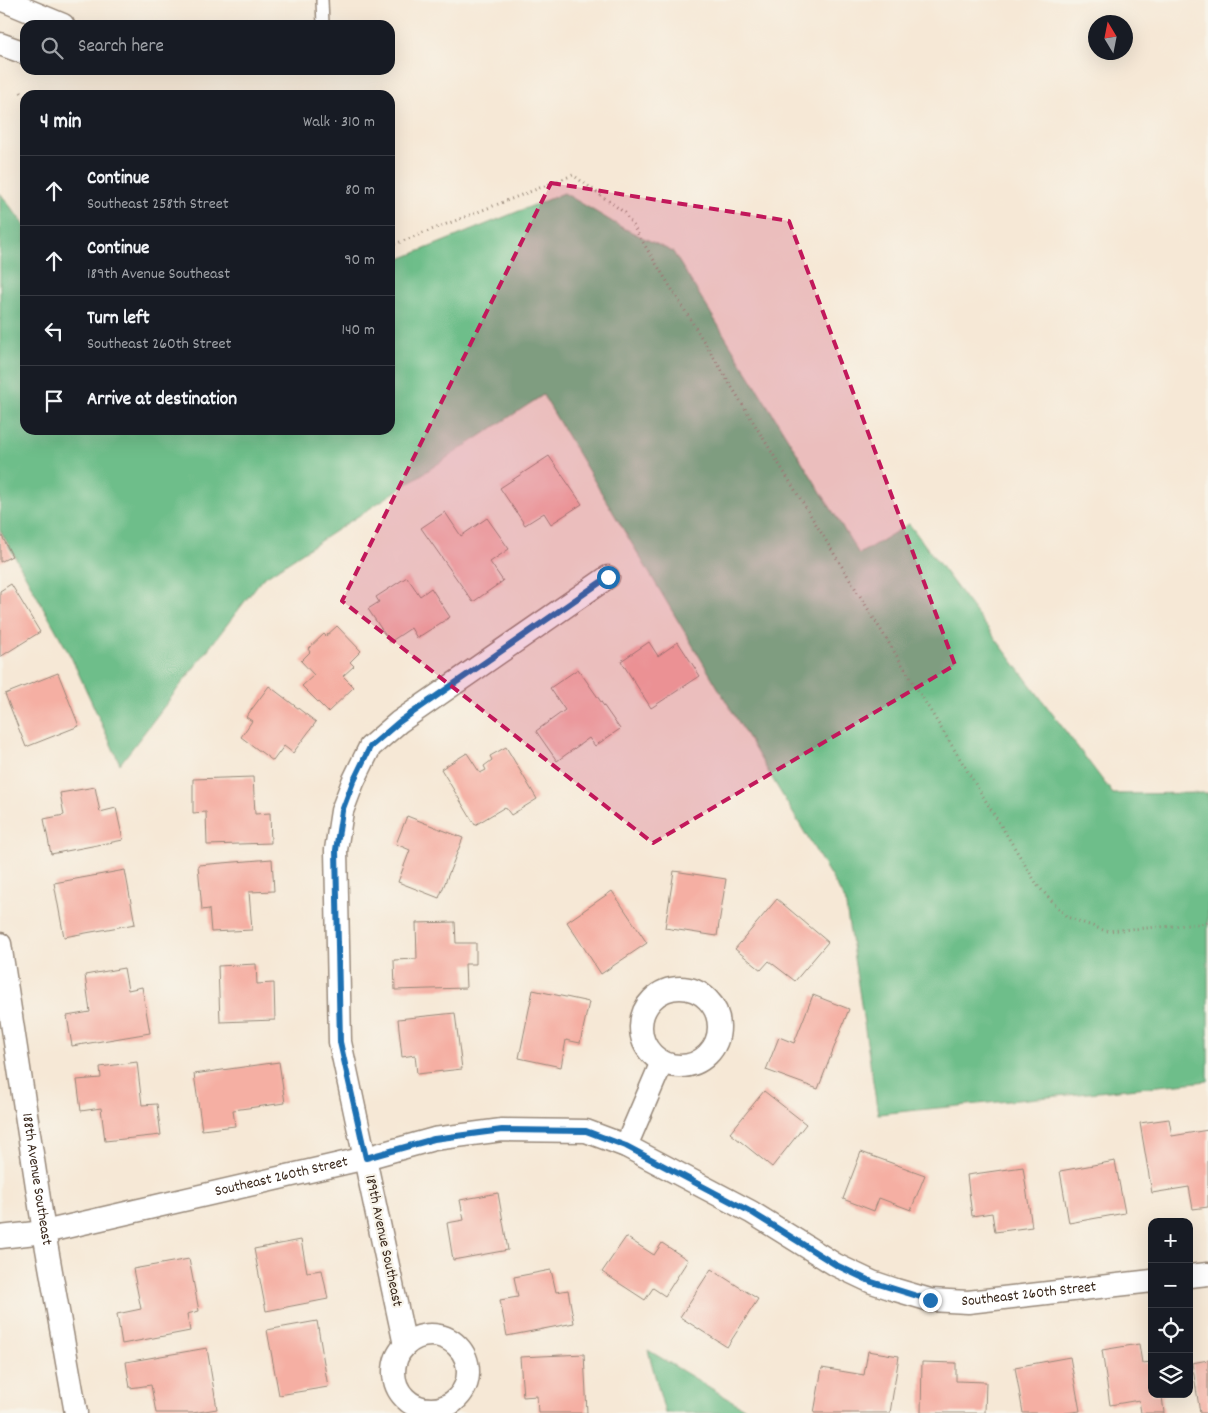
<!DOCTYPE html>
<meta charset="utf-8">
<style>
:root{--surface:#171b24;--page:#20242c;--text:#f1f3f6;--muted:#9ea1a6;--line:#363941}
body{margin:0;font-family:Dekko,sans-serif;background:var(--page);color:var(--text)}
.controls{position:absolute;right:15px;bottom:15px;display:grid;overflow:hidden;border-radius:10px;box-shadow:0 5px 20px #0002}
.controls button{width:45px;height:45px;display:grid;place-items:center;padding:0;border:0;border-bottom:1px solid var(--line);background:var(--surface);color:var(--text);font:25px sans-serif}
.compass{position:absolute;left:1088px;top:15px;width:45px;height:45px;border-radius:50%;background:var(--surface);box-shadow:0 5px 20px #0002;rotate:350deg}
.stop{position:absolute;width:15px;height:15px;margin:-11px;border:4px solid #1f6fb2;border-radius:50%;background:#fff}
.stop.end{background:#1f6fb2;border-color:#fff;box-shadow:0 1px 5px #0008}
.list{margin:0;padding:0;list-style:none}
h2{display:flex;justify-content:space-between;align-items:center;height:65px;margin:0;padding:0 20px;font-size:21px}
h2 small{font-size:16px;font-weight:400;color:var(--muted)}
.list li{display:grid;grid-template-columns:32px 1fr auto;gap:15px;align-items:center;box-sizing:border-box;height:70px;padding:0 20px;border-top:1px solid var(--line)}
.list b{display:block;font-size:19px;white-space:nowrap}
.list p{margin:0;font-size:16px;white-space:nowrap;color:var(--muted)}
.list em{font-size:16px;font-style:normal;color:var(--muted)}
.icon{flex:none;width:28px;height:28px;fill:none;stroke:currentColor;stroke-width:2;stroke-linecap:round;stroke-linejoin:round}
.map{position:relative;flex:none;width:1208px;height:1413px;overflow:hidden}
.search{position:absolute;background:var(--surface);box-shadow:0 5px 20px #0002;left:20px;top:20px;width:375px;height:55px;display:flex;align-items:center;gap:12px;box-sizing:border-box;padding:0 18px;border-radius:15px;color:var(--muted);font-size:19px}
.panel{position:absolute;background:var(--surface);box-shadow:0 5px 20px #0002;left:20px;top:90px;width:375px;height:345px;border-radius:15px}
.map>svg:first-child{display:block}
.forest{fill:#6ebe8a;stroke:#547454}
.building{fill:#f5afa3}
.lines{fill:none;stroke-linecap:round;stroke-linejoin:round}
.service-casing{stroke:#98897a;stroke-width:14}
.minor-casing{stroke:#98897a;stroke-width:25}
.path{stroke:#98897a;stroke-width:3;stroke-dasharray:1 4;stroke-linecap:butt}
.service{stroke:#fff;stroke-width:11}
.minor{stroke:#fff;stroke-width:22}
.route{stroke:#1f6fb2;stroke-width:6}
.marked{fill:#c2185b;fill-opacity:0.2;stroke:#c2185b;stroke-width:4;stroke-dasharray:10 6;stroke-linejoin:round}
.labels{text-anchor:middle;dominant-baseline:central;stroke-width:4.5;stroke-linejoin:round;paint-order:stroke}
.street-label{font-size:15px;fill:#3b2a1e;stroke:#f7f3e8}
</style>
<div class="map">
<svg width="1208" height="1413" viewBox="0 0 1208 1413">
<rect width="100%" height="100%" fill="#f7f3e8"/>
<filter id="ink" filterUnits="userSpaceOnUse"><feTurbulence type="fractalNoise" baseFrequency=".02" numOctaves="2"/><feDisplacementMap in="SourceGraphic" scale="10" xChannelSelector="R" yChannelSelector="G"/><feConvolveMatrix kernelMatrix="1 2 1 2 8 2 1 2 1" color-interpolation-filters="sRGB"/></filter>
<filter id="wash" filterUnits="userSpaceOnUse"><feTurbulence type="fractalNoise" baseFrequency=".0096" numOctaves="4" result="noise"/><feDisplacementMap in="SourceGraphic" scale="20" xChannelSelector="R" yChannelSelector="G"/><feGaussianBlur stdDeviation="1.12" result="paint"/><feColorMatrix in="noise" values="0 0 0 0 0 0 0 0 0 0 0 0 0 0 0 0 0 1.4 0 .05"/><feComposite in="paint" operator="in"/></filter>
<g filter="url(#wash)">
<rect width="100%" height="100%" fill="#f6e8d6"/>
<g class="forest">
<path d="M0,193L25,226V430H390V263L564,193L621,227L673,252L859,554L909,524L1113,794L1208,793V1081L878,1114L845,900L543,395L262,579L120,764L71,657L0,530Z"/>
<path d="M648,1350L752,1413H665Z"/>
</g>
<g id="blocks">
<g class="building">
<path d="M549,456L582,504L551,524L544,513L525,525L500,488Z"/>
<path d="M445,512L461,536L487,518L509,549L490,562L503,581L473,602L421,528Z"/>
<path d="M0,532L12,556L0,562Z"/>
<path d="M407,577L420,596L431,588L450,617L417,638L411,628L390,642L368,609L379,602L376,597Z"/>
<path d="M11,584L40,632L0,657V591Z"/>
<path d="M337,626L361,651L350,662L354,666L343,676L354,687L328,712L302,686L314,675L301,661L310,652L308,649L324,634L326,636Z"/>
<path d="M649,642L658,656L678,642L700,676L651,708L621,661Z"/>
<path d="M578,669L620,729L595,746L589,738L557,761L536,731L565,710L550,688Z"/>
<path d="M58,673L79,726L26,747L5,694Z"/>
<path d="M269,686L316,722L293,753L284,746L273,761L241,737L252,721L246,717Z"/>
<path d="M506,747L537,799L511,815L505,807L475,825L441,769L467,753L480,773L486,770L484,766L492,760L490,756Z"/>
<path d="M253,777L255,814L270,813L271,843L207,845L206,812L193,813V779Z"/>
<path d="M95,787L100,812L116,808L123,840L51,854L44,819L64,815L60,793Z"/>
<path d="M407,816L463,838L439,898L398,882L410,850L396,844Z"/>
<path d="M272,859L274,891L249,892L252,930L211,932L209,909L202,910L198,865Z"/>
<path d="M125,870L135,924L64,937L54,883Z"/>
<path d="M674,871L726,879L717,936L665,928Z"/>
<path d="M612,891L647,943L601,974L567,922Z"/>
<path d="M777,899L828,942L795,981L769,961L761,970L735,949Z"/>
<path d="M455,922L456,943H476V964H465L466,988L395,990L394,960L417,959L416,923Z"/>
<path d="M256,964L257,984L274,983L275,1020L220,1022L218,966Z"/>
<path d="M124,968L128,990L142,987L150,1033L72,1046L67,1016L90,1012L85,975Z"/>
<path d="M533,990L589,1002L580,1043L566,1040L561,1067L519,1058Z"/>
<path d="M813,995L849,1009L818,1089L766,1070L779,1037L794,1043Z"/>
<path d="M455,1013L462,1069L417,1074L415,1055L402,1057L398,1019Z"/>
<path d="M137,1062L142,1105L157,1104L161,1135L105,1141L101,1108L81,1111L77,1080L101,1078L100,1067Z"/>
<path d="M279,1062L285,1103L233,1110L235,1126L202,1130L194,1074Z"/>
<path d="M764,1091L806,1124L772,1167L730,1133Z"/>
<path d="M1169,1119L1172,1136L1208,1130V1207L1193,1209L1189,1187L1152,1193L1140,1123Z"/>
<path d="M861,1152L925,1175L911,1210L879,1198L874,1211L843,1199Z"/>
<path d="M1115,1161L1125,1213L1069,1223L1060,1171Z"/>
<path d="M1023,1167L1032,1227L995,1232L992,1213L972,1216L967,1175Z"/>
<path d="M498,1193L508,1250L453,1260L447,1223L464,1220L460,1200Z"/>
<path d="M626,1237L654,1255L662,1243L688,1260L665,1296L653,1288L645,1300L602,1272Z"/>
<path d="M301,1240L307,1272L322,1270L328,1299L266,1311L254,1249Z"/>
<path d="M189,1259L199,1311L187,1314L190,1331L122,1344L117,1314L141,1309L133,1269Z"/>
<path d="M711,1269L758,1299L727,1347L680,1317Z"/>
<path d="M551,1270L556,1292L568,1290L574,1323L507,1336L500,1300L518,1297L514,1277Z"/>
<path d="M317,1321L328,1387L279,1395L267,1330Z"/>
<path d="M1139,1344L1142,1363L1152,1362V1394H1167L1162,1396L1164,1413H1141L1139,1400L1110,1405L1102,1350Z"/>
<path d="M207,1348L217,1409L193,1413H156L151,1385L130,1388L126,1362Z"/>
<path d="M868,1351L899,1356L890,1413H814L822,1368L864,1375Z"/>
<path d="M584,1354L587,1413H538L537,1396L523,1397L520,1357Z"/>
<path d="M1070,1357L1080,1411L1066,1413H1023L1015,1367Z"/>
<path d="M1208,1360V1413H1200L1192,1363Z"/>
<path d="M922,1362L956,1363V1381L986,1382L985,1413H921Z"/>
</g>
</g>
</g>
<g filter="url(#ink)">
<use href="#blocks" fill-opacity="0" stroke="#98897a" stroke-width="1"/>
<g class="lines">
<defs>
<path id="service" d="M322,0L323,25"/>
<g id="minor">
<path d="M3,0L63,25"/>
<path d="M0,44L25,53"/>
<path id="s1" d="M0,944L44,1232L76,1413"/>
<circle cx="680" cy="1027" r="39"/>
<path d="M626,1146L662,1062"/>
<path id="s2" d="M0,1237L44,1232L366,1158L434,1139L502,1130L586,1131L626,1146L751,1212L836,1265L872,1282L896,1290L930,1300L968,1302L1152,1281"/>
<path d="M1189,1276L1208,1274"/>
<circle cx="431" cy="1372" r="37"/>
<path d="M405,1345L340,1042L336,850L342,811L353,782L370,747L399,722L608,577"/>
</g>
</defs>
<use href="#service" class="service-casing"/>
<use href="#minor" class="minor-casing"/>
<g class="path">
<path d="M21,92L25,98"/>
<path d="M390,246L573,175L625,213L1038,886L1067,917L1106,931L1200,924L1208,922"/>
</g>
<use href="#service" class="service"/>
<use href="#minor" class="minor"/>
</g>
</g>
<g class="lines" filter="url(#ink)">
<path class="route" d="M608,577L399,722L370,747L353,782L342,811L336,850L340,1042L366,1158L434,1139L502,1130L586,1131L626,1146L751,1212L836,1265L872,1282L930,1300"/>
</g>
<path class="marked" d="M551,183L789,221L955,665L653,843L342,601Z"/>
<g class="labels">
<g class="street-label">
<text stroke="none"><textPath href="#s2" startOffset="288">Southeast 260th Street</textPath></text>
<text stroke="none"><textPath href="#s1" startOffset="238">188th Avenue Southeast</textPath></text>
<text transform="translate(383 1241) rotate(78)">189th Avenue Southeast</text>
<text stroke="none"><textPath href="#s2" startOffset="1082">Southeast 260th Street</textPath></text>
</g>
</g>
</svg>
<div class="controls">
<button>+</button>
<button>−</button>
<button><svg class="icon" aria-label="locate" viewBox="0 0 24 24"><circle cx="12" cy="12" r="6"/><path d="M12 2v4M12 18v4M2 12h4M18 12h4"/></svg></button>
<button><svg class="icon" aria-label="layers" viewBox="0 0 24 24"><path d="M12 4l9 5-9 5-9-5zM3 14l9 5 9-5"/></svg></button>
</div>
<svg class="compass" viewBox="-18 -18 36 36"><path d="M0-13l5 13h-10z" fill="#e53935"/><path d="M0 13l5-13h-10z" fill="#9ea1a6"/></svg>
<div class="stop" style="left:608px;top:577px"></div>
<div class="stop end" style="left:930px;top:1300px"></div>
<div class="search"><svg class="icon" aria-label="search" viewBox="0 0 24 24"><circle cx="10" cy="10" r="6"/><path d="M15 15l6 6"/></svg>Search here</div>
<section class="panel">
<h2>4 min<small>Walk · 310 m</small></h2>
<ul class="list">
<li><svg class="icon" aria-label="ahead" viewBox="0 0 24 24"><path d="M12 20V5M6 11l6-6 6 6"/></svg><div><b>Continue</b><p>Southeast 258th Street</p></div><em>80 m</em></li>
<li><svg class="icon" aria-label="ahead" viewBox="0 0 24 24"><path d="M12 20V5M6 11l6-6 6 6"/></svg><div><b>Continue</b><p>189th Avenue Southeast</p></div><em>90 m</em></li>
<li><svg class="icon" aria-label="left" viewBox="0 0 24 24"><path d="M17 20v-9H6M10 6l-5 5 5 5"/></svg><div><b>Turn left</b><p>Southeast 260th Street</p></div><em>140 m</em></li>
<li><svg class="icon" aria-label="arrive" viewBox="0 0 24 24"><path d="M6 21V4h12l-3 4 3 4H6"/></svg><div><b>Arrive at destination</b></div></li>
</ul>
</section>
</div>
